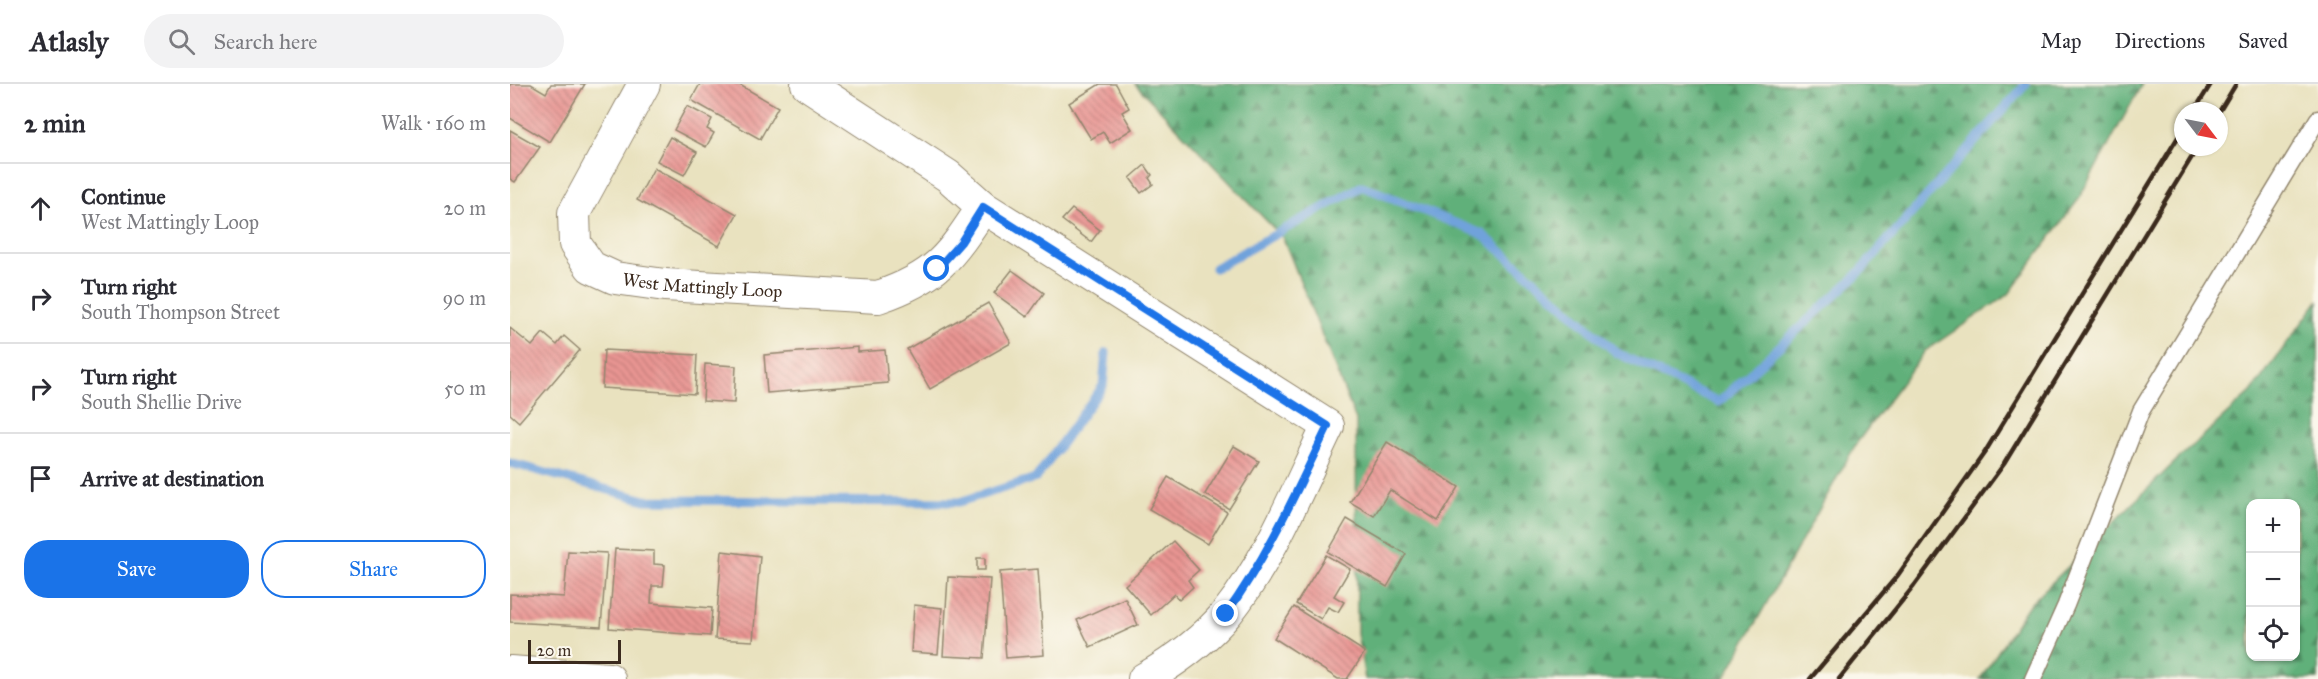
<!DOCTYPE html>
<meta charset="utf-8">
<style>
:root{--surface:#fff;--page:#f2f2f3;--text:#2b2b33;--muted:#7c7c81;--line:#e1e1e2;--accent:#1a73e8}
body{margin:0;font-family:"IM FELL Great Primer",serif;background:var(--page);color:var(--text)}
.controls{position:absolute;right:18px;bottom:18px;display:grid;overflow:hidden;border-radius:12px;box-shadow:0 2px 4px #0004}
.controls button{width:54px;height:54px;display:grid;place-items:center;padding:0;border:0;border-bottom:2px solid var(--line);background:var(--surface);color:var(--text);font:30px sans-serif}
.compass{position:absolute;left:1664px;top:18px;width:54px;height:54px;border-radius:50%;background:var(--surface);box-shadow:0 2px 4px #0004;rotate:122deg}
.scale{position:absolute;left:18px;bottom:15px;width:93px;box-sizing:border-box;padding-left:6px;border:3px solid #3b2a1e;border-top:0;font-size:16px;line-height:21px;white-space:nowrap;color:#3b2a1e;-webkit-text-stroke:4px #fbf7ec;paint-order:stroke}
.stop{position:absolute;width:18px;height:18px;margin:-14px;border:4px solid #1a73e8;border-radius:50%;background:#fff}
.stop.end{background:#1a73e8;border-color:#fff;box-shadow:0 2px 6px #0008}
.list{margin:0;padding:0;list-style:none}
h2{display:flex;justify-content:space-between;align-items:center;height:78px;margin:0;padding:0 24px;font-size:26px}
h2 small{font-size:20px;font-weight:400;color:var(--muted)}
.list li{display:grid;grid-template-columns:39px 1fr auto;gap:18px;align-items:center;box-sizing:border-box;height:90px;padding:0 24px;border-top:2px solid var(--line)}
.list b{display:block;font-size:22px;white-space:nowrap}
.list p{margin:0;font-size:20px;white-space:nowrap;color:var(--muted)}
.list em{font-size:20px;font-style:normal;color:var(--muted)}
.actions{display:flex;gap:12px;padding:18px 24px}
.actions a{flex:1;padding:14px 0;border:2px solid var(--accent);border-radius:24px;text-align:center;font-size:21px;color:var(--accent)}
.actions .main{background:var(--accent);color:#fff}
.icon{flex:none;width:33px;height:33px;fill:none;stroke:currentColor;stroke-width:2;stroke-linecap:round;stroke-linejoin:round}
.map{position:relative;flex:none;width:1808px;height:595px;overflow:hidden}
header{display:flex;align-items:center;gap:36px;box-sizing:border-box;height:84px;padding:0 30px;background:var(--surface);border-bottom:2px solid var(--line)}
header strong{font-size:28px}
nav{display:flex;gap:33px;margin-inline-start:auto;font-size:21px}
.search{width:420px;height:54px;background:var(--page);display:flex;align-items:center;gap:15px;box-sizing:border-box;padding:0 21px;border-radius:33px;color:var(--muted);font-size:22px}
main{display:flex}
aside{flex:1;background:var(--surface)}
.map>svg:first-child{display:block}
.forest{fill:url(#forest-firs);stroke:#4e6d4c;stroke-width:1.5;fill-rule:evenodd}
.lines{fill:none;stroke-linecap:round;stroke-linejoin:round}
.stream{stroke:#70a2db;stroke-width:9}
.building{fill:url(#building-back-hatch)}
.lane-casing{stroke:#92866e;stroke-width:19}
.street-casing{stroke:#92866e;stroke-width:34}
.lane{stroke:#fff;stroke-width:16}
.street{stroke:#fff;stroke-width:32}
.rail{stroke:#3b2a1e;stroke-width:4.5}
.route{stroke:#1a73e8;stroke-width:8}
.labels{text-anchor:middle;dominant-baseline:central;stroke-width:4.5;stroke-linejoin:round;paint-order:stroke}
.street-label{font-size:18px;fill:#3b2a1e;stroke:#fbf7ec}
</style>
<header>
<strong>Atlasly</strong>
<div class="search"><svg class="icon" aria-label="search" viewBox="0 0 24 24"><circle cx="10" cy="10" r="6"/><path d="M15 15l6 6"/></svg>Search here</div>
<nav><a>Map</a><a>Directions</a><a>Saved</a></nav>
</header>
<main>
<aside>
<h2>2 min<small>Walk · 160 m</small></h2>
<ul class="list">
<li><svg class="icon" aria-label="ahead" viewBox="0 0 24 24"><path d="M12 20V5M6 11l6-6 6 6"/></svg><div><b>Continue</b><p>West Mattingly Loop</p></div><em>20 m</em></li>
<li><svg class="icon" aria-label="right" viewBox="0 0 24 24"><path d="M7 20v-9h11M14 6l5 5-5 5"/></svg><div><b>Turn right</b><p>South Thompson Street</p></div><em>90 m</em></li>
<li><svg class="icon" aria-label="right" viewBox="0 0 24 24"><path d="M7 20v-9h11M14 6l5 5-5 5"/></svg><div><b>Turn right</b><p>South Shellie Drive</p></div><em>50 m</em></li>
<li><svg class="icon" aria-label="arrive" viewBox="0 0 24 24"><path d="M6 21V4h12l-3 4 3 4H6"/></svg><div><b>Arrive at destination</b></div></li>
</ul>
<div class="actions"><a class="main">Save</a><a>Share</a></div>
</aside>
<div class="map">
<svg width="1808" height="595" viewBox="0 0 1808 595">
<defs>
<pattern id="forest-firs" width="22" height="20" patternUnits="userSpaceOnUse" patternTransform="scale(1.5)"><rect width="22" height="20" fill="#60b07a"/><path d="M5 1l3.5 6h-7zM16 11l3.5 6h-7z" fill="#508f63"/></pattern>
<pattern id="building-back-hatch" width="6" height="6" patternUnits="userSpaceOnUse" patternTransform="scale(1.5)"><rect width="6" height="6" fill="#e99593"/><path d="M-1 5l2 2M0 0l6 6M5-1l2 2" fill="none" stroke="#be7a77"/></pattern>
</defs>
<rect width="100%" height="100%" fill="#fbf7ec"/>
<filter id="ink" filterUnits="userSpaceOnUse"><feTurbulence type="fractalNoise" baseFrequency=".0167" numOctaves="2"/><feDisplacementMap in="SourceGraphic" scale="12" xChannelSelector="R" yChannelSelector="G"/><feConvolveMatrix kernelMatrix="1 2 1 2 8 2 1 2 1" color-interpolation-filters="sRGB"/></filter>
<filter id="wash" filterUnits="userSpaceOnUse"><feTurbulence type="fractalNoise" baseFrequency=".008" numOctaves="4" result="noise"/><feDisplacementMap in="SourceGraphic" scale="24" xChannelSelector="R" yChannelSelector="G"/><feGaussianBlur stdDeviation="1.35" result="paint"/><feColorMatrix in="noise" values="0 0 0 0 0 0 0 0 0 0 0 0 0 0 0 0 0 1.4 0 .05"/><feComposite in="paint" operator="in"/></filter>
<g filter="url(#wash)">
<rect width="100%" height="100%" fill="#e9e2bf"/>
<g class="forest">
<path d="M625,0H1632L1568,116L1499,210L1415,267L1346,360L1214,595H855L847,550L846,336L773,154Z"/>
<path d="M1808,217V595H1470L1518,522L1671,372L1741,308ZM1740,420H1786V572H1740Z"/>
</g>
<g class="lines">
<g class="stream">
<path d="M705,184L852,102L972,150L1107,269L1209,318L1347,191L1516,0"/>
<path d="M0,379L135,416L449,418L526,394L593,302L596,269"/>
</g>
</g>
<g id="blocks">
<g class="building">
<path d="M0,0H21L36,9L41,0H75L40,58L0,34Z"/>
<path d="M190,0H228L268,23L250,55L181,16Z"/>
<path d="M590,0H606L619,24L612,28L622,45L600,59L593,48L581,55L559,19Z"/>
<path d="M177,22L202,35L197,45L204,49L196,63L164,46Z"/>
<path d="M0,46L30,63L5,98L0,95Z"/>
<path d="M160,53L187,68L174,91L147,77Z"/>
<path d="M635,81L642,91L639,94L643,100L631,109L620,94Z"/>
<path d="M144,84L227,130L209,162L127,116Z"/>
<path d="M562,125L590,146L581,158L552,136Z"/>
<path d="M502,186L534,209L517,233L484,209Z"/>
<path d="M478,219L501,259L420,305L397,265Z"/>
<path d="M0,244L22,262L33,249L47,261L54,252L70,266L9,338L0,330Z"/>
<path d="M348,263V268L375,266L378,299L257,309L254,271Z"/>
<path d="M94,266L187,271L185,310L92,304Z"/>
<path d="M195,280L226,282L224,319L193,317Z"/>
<path d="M877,358L949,403L928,437L880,406L864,432L840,418Z"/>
<path d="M724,362L749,377L719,425L695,410Z"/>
<path d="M658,393L717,428L698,460L639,425Z"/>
<path d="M837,435L896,470L877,503L818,468Z"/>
<path d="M663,457L689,486L678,496L683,503L669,516L664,510L641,531L615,501Z"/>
<path d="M105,465L144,467V480L155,481L153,502H142L141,519L202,524L200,552L99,544Z"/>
<path d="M58,467L97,469L91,543L0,538V510L54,513Z"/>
<path d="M212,467L250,472L243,557L205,555Z"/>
<path d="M816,471L840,485L824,512L834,518L828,528L818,523L811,535L786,520Z"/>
<rect x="467" y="474" width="8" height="12"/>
<path d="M528,485L534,571L496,574L490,488Z"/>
<path d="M438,493L480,495L474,574L433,572Z"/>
<path d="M615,514L628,541L580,563L567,536Z"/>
<path d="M404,521L432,524L428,570L401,568Z"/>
<path d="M784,523L855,568L837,595H828L764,554Z"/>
</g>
</g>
</g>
<g filter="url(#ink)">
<use href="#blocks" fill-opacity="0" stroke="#92866e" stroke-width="1.5"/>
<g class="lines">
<defs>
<path id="lane" d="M1523,595L1556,521L1631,327L1808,35"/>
<g id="street">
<path id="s1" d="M134,0L64,129L65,160L81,183L105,194L155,201L368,213C427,193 440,173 473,123"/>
<path d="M297,0L438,92L473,123L818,342C788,404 761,474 717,529C695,555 664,578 634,595"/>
<path d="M0,588L99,595"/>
</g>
</defs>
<use href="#lane" class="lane-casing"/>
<use href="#street" class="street-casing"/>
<use href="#lane" class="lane"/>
<use href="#street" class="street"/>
<g class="rail">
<path d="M1684,27L1701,0"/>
<path d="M1709,28L1726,0"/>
<path d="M1300,595L1388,491L1475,368L1673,45"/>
<path d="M1329,595L1404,502L1494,380L1688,63"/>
</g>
</g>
</g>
<g class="lines" filter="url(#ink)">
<path class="route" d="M427,185L451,158L473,123L818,342C787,406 758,472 716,530"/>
</g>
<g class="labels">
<g class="street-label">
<text stroke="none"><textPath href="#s1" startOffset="320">West Mattingly Loop</textPath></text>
</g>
</g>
</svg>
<div class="controls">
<button>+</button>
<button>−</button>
<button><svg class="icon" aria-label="locate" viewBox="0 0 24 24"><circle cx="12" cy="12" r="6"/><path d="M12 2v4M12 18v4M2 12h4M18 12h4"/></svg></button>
</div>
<svg class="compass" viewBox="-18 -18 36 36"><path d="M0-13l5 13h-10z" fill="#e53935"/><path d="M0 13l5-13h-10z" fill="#7c7c81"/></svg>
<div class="scale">20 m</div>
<div class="stop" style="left:427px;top:185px"></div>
<div class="stop end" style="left:716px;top:530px"></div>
</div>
</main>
